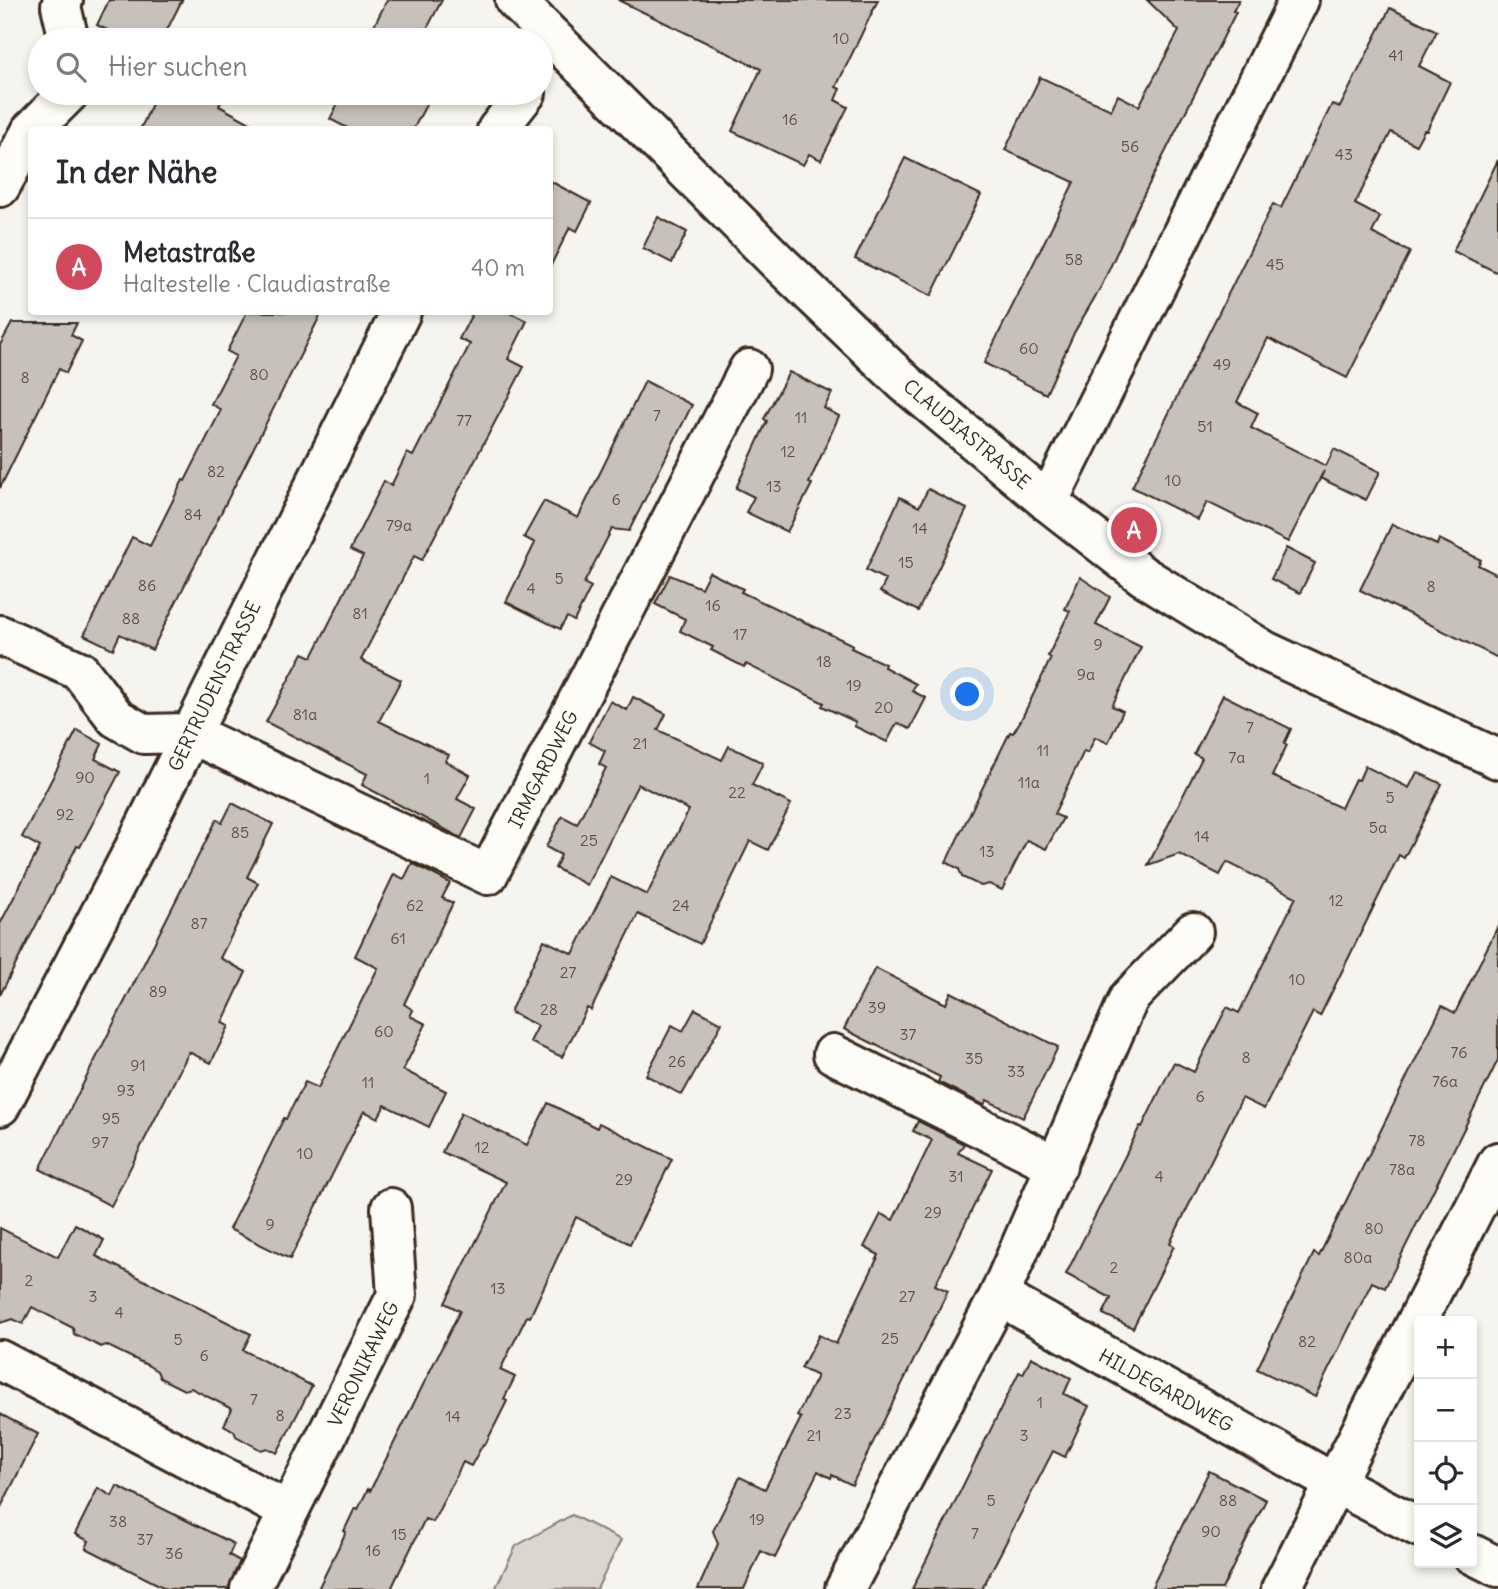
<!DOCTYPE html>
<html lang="de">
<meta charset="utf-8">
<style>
:root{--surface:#fff;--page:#f2f2f3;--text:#2b2b33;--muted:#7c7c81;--line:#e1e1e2;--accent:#d1495b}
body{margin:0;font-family:Delius,sans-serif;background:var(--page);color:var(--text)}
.controls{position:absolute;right:21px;bottom:21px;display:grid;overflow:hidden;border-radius:7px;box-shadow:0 4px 10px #0003}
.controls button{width:63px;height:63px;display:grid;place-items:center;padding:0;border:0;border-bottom:2px solid var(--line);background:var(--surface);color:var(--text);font:35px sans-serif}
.you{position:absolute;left:968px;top:695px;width:24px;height:24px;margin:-18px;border:5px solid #fff;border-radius:50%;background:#1a73e8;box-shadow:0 0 0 10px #1a73e833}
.badge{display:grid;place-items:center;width:46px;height:46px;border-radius:50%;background:var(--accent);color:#fff;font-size:23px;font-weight:700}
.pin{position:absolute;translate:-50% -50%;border:4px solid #fff;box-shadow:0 2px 7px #0006}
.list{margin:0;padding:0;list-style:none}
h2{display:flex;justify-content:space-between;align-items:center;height:91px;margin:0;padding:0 28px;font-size:30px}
h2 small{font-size:23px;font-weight:400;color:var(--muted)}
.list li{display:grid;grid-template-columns:46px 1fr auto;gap:21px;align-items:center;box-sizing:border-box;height:98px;padding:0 28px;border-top:2px solid var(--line)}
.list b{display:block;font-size:26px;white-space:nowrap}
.list p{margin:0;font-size:23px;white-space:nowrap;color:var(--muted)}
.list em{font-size:23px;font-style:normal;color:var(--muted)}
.icon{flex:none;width:38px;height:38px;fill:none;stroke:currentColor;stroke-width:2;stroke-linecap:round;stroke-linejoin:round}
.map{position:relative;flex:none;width:1498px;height:1589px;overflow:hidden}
.search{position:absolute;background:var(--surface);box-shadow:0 4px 10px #0003;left:28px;top:28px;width:525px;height:77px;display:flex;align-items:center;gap:18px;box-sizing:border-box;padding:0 24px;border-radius:38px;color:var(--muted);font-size:26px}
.panel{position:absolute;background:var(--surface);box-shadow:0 4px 10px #0003;left:28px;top:126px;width:525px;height:189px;border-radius:7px}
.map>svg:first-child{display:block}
.green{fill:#dad6d0;stroke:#8a8077;stroke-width:2}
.building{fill:#c7c1bb;stroke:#3b2a1e;stroke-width:2}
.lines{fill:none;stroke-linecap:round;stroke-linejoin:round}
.minor-casing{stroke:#3b2a1e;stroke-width:44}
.minor{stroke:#fdfcf7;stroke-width:38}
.labels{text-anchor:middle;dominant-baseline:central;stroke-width:5;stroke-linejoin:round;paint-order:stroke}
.number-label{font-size:16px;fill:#5e5045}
.street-label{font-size:19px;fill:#3b2a1e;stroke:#fdfcf7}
</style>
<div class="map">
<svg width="1498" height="1589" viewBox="0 0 1498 1589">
<rect width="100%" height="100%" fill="#f5f4ee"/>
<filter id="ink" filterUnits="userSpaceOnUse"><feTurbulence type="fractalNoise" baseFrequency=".0143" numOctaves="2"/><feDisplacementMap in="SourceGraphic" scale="14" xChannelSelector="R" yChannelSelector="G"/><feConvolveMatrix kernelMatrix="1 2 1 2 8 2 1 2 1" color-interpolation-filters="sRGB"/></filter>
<g filter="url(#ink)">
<path class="green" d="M572,1515L621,1540L597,1589H495L516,1546Z"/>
<g class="building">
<path d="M109,0H182L162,40H127L97,25Z"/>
<path d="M387,0H442L421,40H367Z"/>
<path d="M618,0H878L836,87L840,89L835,100L848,107L821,160L809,154L803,165L732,131L761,69Z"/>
<path d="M1147,0H1239L1233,11L1236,12L1139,204L1102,285L1074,333L1046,394L984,363L1074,182L1005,150L1040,77L1111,110L1118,95L1139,106L1179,31Z"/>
<path d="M1390,8L1437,31L1419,66L1450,82L1427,130H1424L1416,145L1391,132L1355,204L1380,217L1372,233L1410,252L1347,378L1268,338L1237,402L1258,413L1251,428L1326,466L1334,449L1380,472L1366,500L1320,478L1324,471L1288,542L1207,502L1198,520L1132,487L1273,204L1281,208L1332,104L1340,107Z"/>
<path d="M157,93H225L219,106L263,130H140Z"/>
<path d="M343,93H432L413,130H351L330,119Z"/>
<path d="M905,158L981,195L931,296L855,259Z"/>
<path d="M1498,160V273L1453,251Z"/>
<path d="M550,181L591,203L577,231L570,227L550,267Z"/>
<path d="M658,217L687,232L672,263L643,248Z"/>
<path d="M247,312H322L152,650L120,634L113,649L84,635L132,537L150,546L183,480L185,481L221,410L211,404L236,356L227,351Z"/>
<path d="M473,312H508L527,321L508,359L524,367L422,560L414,556L361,660L401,680L379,721L449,755L445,761L470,775L457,799L476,809L461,838L362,785L367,774L266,722L303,653L312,657L363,556L350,550L384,481L391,486L407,453L413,456L470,344L459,339Z"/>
<path d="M12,323H77L71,335L82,341L66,373L59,369L0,488V345Z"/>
<path d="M789,372L832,393L824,408L839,416L809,483L812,484L787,532L746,512L754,497L736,488L767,421L764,419Z"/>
<path d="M645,381L692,405L629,531L612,529L584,583L591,587L574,621L567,617L560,629L506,602L535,543L524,537L544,501L578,518Z"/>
<path d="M928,489L967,509L918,611L880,592L886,580L866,570L900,497L919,507Z"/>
<path d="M1392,524L1437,545L1439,539L1481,560L1478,565L1498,575V658L1360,590Z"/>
<path d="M1286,548L1315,563L1300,593L1271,579Z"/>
<path d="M709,572L743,589L741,592L853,645L851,648L885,664L884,667L916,684L912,691L926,698L910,729L897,723L887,742L854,726L856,722L822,706L824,703L746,664L744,667L711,650L713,647L680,631L685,619L655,604L670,575L701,588Z"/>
<path d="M1080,577L1110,597L1096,625L1141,647L1112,706L1123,711L1108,743L1095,737L1088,753L1084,751L1054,814L1063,818L1046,849L1027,840L1002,890L989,884L981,886L962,877L959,869L946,862L1010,732L1013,733L1021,720L1051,658L1048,656L1070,611L1065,609Z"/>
<path d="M1223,695L1291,729L1284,744L1287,745L1272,776L1341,808L1355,779L1359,780L1365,766L1409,788L1417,772L1442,784L1404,858L1399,855L1320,1016L1313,1012L1264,1109L1242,1098L1170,1243L1174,1246L1133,1328L1103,1314L1111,1298L1066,1274L1140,1126L1142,1127L1174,1062L1194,1072L1227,1007L1239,1013L1296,897L1227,862L1220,875L1179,854L1148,865L1202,758L1194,754Z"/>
<path d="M633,697L666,714L658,730L722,760L729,746L763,763L752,785L791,804L768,850L750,841L700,944L638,914L591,1010L587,1008L562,1057L530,1042L538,1026L510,1012L544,940L573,954L611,877L647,895L689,810L638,784L587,885L555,868L561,855L546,847L562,816L577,824L606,768L599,764L605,751L589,742L610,701L627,710Z"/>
<path d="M77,730L102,744L95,759L120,772L80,847L77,846L0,995V924L40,847L22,837Z"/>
<path d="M232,803L273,824L247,877L258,883L220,958L246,972L222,1023L229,1026L211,1063L189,1052L111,1206L40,1169L217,819L222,823Z"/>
<path d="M412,863L450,883L442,898L453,903L404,1004L413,1010L410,1016L426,1024L403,1070L446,1091L429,1127L385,1105L378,1118L364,1111L290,1259L229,1229L284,1118L286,1119L305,1082L318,1088L378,968L355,956L394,874L404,879Z"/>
<path d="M1498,926V1060L1385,1288L1372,1282L1315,1397L1257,1369L1314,1253L1319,1256L1442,1006L1455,1013Z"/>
<path d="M875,968L946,1004L951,992L1058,1047L1023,1118L987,1100L984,1105L938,1082L940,1077L844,1029Z"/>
<path d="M695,1009L722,1023L682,1095L646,1075L672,1025L683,1031Z"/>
<path d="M548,1103L597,1128L599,1123L672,1159L630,1244L576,1217L530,1317L527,1316L500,1370L515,1377L504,1399L507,1401L485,1445L483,1444L471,1466L463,1462L433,1522L425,1519L391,1589H318L346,1532L344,1531L355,1508L358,1509L368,1489L370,1491L460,1311L445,1303L506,1182L442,1152L461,1113L527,1145Z"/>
<path d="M918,1121L964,1144L958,1153L992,1169L935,1285L948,1291L852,1485L832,1475L831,1478L818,1471L775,1558L761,1551L744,1589H698L718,1544L713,1531L740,1477L765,1489L801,1418L797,1416L817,1376L801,1368L819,1335L836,1344L879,1255L864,1247L881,1214L893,1220L932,1140L913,1131Z"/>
<path d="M75,1224L104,1240L96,1256L251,1334L243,1350L312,1386L277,1453L267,1448L261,1450L236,1436L234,1431L224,1425L232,1409L191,1388L184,1390L160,1378L157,1371L147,1365L106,1345L101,1347L74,1334L73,1328L32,1307L23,1324L13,1319L0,1323V1228L58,1257Z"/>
<path d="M1031,1357L1071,1378L1064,1394L1089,1406L1065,1457L1053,1451L982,1589H912L1019,1372L1023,1374Z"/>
<path d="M0,1414L38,1434L0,1509Z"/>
<path d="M1209,1471L1266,1500L1222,1589H1151Z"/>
<path d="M117,1486L234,1544L229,1555L240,1561L228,1589H167L86,1548L89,1541L75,1534L98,1488L112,1496Z"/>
</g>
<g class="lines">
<defs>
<g id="minor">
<path d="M63,0L61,6L69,40"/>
<path d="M515,0L779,263L905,383L1048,502L1117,556L1143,576L1265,651L1498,759"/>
<path d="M32,130L69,93"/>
<path d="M497,130L526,93"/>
<path d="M0,187L32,130"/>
<path d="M1048,502L1299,0"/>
<path d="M0,635L80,671L116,718L144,734L190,733L488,875L749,369"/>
<path d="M833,1054L1057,1166"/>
<path d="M0,1106L134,849L401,312"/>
<path d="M999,1296L1334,1483L1419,1527"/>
<path d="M0,1360L288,1511"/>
<path d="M1472,1554L1498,1567"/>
<path d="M250,1589L397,1295L391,1208"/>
<path d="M845,1589L999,1296L1129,998L1193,932"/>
<path d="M1281,1589L1498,1162"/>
</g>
</defs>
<use href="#minor" class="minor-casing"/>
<use href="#minor" class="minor"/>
</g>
</g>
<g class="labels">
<g class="number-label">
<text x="841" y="38">10</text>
<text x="1396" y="55">41</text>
<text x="790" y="119">16</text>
<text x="1130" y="146">56</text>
<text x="1344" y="154">43</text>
<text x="1074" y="259">58</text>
<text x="1275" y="264">45</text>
<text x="1029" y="348">60</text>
<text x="1222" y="364">49</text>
<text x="259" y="374">80</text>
<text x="25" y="377">8</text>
<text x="657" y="415">7</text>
<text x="801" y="417">11</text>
<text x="464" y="420">77</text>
<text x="1205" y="426">51</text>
<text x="788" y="451">12</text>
<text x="216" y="471">82</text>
<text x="1173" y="480">10</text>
<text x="774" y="486">13</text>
<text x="616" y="499">6</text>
<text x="193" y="514">84</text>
<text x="399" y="525">79a</text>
<text x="920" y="528">14</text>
<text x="906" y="562">15</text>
<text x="559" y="578">5</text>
<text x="147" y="585">86</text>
<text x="1431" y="586">8</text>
<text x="531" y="588">4</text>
<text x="713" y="605">16</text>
<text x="360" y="613">81</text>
<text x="131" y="618">88</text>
<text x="740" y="634">17</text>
<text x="1098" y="644">9</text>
<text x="824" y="661">18</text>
<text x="1086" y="674">9a</text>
<text x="854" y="685">19</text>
<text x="884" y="707">20</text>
<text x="305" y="714">81a</text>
<text x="1250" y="727">7</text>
<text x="640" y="743">21</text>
<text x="1043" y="750">11</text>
<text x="1237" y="757">7a</text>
<text x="85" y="777">90</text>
<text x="427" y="778">1</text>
<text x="1029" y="782">11a</text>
<text x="737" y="792">22</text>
<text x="1390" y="797">5</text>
<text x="65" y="814">92</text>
<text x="1378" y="827">5a</text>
<text x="240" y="832">85</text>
<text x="1202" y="836">14</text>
<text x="589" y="840">25</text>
<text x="987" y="851">13</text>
<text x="1336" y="900">12</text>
<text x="415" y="905">62</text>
<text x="681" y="905">24</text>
<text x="199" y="923">87</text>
<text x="398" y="938">61</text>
<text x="568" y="972">27</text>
<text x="1297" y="979">10</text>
<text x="158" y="991">89</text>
<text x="877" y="1007">39</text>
<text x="549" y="1009">28</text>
<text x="384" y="1031">60</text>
<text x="908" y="1034">37</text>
<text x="1459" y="1052">76</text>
<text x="1246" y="1057">8</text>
<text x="974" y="1058">35</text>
<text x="677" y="1061">26</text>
<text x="138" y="1065">91</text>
<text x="1016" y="1071">33</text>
<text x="1445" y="1081">76a</text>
<text x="368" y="1082">11</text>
<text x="126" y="1090">93</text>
<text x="1200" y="1096">6</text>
<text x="111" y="1118">95</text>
<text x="1417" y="1140">78</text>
<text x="100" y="1142">97</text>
<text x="482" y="1147">12</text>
<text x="305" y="1153">10</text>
<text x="1402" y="1169">78a</text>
<text x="956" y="1176">31</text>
<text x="1159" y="1176">4</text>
<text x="624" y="1179">29</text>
<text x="933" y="1212">29</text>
<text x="270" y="1224">9</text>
<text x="1374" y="1228">80</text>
<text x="1358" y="1257">80a</text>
<text x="1114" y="1267">2</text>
<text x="29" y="1280">2</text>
<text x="498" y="1288">13</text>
<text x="93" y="1296">3</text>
<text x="907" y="1296">27</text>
<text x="119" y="1312">4</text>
<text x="890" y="1338">25</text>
<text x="178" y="1339">5</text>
<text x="1307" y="1341">82</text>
<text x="204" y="1355">6</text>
<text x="254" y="1399">7</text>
<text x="1040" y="1402">1</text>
<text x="843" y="1413">23</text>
<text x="280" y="1415">8</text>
<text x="453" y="1416">14</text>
<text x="814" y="1435">21</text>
<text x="1024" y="1435">3</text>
<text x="991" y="1500">5</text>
<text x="1228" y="1500">88</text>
<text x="757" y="1519">19</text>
<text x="118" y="1521">38</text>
<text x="1211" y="1531">90</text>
<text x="975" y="1533">7</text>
<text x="399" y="1534">15</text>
<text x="145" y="1539">37</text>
<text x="373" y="1550">16</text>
<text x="174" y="1553">36</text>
</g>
<g class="street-label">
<text transform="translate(967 434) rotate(40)">CLAUDIASTRASSE</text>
<text transform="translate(214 686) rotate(-64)">GERTRUDENSTRASSE</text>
<text transform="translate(543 769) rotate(-63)">IRMGARDWEG</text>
<text transform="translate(363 1364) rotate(-64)">VERONIKAWEG</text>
<text transform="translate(1166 1390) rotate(29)">HILDEGARDWEG</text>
</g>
</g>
</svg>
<div class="controls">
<button>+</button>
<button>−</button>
<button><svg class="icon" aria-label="locate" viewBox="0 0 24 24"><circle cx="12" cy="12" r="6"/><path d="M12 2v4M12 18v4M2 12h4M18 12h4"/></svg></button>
<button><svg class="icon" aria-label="layers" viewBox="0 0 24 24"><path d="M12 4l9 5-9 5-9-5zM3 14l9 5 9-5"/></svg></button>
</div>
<div class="you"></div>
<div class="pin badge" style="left:1134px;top:530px">A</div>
<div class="search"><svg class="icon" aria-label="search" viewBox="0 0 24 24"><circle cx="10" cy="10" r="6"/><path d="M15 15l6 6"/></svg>Hier suchen</div>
<section class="panel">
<h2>In der Nähe<small></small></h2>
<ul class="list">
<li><span class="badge">A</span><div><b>Metastraße</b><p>Haltestelle · Claudiastraße</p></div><em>40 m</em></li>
</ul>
</section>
</div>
